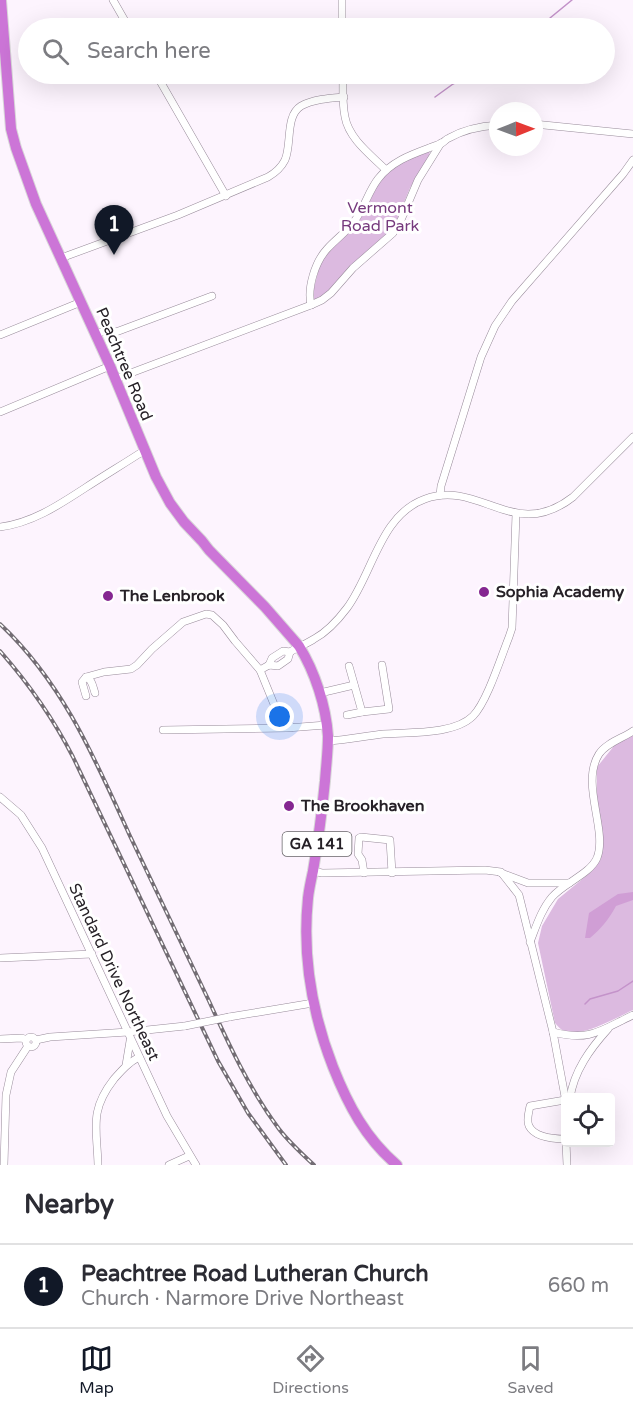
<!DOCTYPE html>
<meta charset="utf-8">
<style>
:root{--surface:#fff;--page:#f7f7f7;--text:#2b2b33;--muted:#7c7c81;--line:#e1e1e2;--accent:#111827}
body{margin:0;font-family:"Varela Round",sans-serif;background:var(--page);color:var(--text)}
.controls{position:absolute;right:18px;bottom:18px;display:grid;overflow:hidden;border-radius:6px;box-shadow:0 6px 24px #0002}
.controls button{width:54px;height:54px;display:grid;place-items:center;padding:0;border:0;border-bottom:2px solid var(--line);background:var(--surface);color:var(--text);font:30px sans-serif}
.compass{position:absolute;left:489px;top:102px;width:54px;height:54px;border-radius:50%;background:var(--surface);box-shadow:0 6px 24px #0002;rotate:89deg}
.you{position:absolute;left:280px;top:717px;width:21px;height:21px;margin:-15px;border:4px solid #fff;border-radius:50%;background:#1a73e8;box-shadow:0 0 0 9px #1a73e833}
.badge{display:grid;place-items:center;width:39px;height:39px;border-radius:50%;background:var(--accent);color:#fff;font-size:20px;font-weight:700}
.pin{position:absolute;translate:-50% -50px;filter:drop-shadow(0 2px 3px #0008)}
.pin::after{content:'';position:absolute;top:32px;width:21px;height:18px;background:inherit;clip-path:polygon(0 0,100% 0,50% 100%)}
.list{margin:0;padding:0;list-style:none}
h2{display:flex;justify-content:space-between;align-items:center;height:78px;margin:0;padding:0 24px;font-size:26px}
h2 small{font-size:20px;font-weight:400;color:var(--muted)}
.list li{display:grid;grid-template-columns:39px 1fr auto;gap:18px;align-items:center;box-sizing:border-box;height:84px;padding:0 24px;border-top:2px solid var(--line)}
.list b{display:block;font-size:22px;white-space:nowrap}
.list p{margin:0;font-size:20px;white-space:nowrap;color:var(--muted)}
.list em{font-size:20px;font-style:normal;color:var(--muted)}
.icon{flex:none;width:33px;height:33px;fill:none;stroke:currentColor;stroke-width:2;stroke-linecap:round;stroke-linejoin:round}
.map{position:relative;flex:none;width:633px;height:1165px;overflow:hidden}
.search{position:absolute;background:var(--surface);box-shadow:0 6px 24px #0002;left:18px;right:18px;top:18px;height:66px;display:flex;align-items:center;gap:15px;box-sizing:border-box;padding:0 21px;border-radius:33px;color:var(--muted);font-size:22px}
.sheet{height:162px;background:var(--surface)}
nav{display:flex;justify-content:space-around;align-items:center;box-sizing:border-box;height:84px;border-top:2px solid var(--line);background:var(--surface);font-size:16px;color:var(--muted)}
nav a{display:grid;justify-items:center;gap:3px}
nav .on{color:var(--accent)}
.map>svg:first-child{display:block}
.green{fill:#dcbae0}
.forest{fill:#d09ed5}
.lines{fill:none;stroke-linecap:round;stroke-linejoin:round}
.stream{stroke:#c493ca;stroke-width:1.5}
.minor-casing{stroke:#988b9a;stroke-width:8}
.highway-casing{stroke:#d8d7d8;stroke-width:12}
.minor{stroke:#fff;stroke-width:7}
.highway{stroke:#cc75d7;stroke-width:10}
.rail-casing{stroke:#736d74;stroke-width:4}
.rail{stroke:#fff;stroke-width:1.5;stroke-dasharray:4.5;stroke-linecap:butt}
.minor-bridge-casing{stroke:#988b9a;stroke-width:8;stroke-linecap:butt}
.minor-bridge{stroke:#fff;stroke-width:7}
.poi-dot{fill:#852791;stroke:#fff;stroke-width:2}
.labels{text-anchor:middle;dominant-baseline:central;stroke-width:6;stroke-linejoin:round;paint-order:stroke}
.shield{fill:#fff;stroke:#676468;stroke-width:1.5}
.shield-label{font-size:15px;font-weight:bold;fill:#262127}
.park-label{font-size:16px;fill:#763a7d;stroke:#fff}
.street-label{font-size:16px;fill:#262127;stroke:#fff}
.poi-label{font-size:16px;font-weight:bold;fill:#262127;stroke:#fff;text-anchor:start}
</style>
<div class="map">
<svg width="633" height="1165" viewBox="0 0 633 1165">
<rect width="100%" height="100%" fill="#fdf4fe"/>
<g class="green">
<path d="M430,151L429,156L410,188L393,229L331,292L316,300H314L313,297L314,288L320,264L383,176L406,159Z"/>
<path d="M633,733V1010C617,1017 579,1040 562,1030C559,1028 557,1025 555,1023L538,943L542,926L558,899L591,872L601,859L603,840L597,797V767L614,746Z"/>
</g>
<path class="forest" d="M633,892V900L616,906C609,919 601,929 590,938H585L589,913L618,894Z"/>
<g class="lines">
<g class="stream">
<path d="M550,18L572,0"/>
<path d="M533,28L534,26L546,21"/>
<path d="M435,97L453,84L471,74"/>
<path d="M585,1004L590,999L618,991L633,981"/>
</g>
<defs>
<g id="minor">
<path d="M113,0L129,28"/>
<path d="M342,0V28"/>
<path d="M156,74L226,196"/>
<path d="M343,74C343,88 342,103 345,117C349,139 371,155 386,170"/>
<path d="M534,124L633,134"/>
<path d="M61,258L178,215L268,177C275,173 281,168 285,160C292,144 285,116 301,106C313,99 331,98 344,97"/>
<path d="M311,305C307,288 315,262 327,249C335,240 345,233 353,223C364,209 368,192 378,179C391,162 410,155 429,148C433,146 438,145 442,143C444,142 446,139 449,138C463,130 482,126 498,125"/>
<path d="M96,334L107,330L116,332L212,296"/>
<path d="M0,335L81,302"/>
<path d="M115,379L311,305L322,300L331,293L353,268L393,233L401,220L418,180L441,143"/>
<path d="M0,412L110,366"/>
<path d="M440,495L441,486L481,357L495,326L512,301L623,174L633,160"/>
<path d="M0,527C32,523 59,505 85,488C105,475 125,463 145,450"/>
<path d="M269,665L272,658L283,651L290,652"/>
<path d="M260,670L269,665L278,666L288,659L290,652C298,647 306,644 314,639C327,632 338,620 347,608C373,573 380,515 425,499C480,479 514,543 573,497L633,437"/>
<path d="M86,677C92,679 93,687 95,693"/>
<path d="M320,693L354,685"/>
<path d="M86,696L82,682L86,677L104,672L131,669L137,665L152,649L183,622L206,614L212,615L223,625L235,641L260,670L280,719L292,727"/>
<path d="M362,712L389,709L382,665"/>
<path d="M347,715L362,712L349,666"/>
<path d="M163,730L287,728L326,725"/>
<path d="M328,741C346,740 365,736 383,734C409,732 454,735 473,716C487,702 501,657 509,637L512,628L516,514"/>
<path d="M0,797L21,815L42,848L167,1116L196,1165"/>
<path d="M313,871L322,873L485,870L501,872L519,895L553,1032L566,1102"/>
<path d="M364,873L362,860L358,854L359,838L361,837L390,840L392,873"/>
<path d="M501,873L528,883H569"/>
<path d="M530,942C536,927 541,910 552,897C564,883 590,874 597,858C608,830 580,784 599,754C606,743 623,738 633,731"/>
<path d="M0,958L92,954"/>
<path d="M229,1017L313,1003"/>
<path d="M553,1032C590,1042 601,1030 633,1015"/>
<circle cx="31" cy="1042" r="5"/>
<path d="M0,1039L22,1038L26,1040"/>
<path d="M36,1040L50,1037L128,1032L185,1026"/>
<path d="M126,1065L130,1041"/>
<path d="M570,1098C574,1071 590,1049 608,1029"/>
<path d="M565,1100L530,1106C529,1112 526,1120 529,1126C535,1138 554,1139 566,1139"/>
<path d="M566,1142L567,1165"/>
<path d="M4,1165L6,1095L11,1072L28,1046"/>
<path d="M98,1165C97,1128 89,1111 114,1079C122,1070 128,1063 139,1057"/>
<path d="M169,1165L189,1156"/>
</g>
<path id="highway" d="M1,0L11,129L16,148L36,204L110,366L156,477L170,503L184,522L202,541L209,550L265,607L299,646C315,672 326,706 328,736C328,751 326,767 325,781C322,812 318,842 313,871C311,880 309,889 308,898C302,957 312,1013 333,1067C348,1105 366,1139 397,1165"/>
</defs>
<use href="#minor" class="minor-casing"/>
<use href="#highway" class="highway-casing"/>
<use href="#minor" class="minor"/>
<use href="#highway" class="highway"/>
<defs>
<g id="rail">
<path d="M0,624C63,683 95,759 130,836C156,891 183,946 209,1001C229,1045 250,1090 279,1129C289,1142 302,1154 314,1165"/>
<path d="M0,651C29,684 53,718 73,757L218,1061L248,1113L286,1165"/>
</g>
</defs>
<use href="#rail" class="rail-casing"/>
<use href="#rail" class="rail"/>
<defs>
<path id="minor-bridge" d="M185,1026L229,1017"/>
</defs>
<use href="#minor-bridge" class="minor-bridge-casing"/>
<use href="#minor-bridge" class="minor-bridge"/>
</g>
<g class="poi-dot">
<circle cx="484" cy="592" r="6"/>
<circle cx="108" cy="596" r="6"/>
<circle cx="289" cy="806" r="6"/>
</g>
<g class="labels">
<rect class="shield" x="282.5" y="832" width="69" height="24" rx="4.5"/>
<g class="shield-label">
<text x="317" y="844">GA 141</text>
</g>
<g class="park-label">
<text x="380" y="208">Vermont<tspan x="380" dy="18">Road Park</tspan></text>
</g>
<g class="street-label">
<text transform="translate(124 364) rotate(67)">Peachtree Road</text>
<text transform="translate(114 972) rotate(65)">Standard Drive Northeast</text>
</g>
<g class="poi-label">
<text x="496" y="592">Sophia Academy</text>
<text x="120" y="596">The Lenbrook</text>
<text x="301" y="806">The Brookhaven</text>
</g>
</g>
</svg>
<div class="controls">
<button><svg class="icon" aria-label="locate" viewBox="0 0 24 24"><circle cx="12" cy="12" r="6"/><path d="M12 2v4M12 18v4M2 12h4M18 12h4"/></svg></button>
</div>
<svg class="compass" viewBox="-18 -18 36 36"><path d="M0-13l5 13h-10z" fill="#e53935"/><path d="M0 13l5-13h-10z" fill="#7c7c81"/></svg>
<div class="you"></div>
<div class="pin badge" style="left:114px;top:255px">1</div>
<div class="search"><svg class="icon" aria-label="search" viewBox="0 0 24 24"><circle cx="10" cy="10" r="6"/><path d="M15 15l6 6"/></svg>Search here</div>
</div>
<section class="sheet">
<h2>Nearby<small></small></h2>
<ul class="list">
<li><span class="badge">1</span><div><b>Peachtree Road Lutheran Church</b><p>Church · Narmore Drive Northeast</p></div><em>660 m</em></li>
</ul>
</section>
<nav>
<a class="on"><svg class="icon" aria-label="map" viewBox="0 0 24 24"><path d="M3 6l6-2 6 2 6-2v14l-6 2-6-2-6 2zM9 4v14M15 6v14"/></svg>Map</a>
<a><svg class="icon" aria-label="directions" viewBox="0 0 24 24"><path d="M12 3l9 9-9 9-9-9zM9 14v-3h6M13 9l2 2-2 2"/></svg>Directions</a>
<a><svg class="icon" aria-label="saved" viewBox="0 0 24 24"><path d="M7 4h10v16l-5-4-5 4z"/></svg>Saved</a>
</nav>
